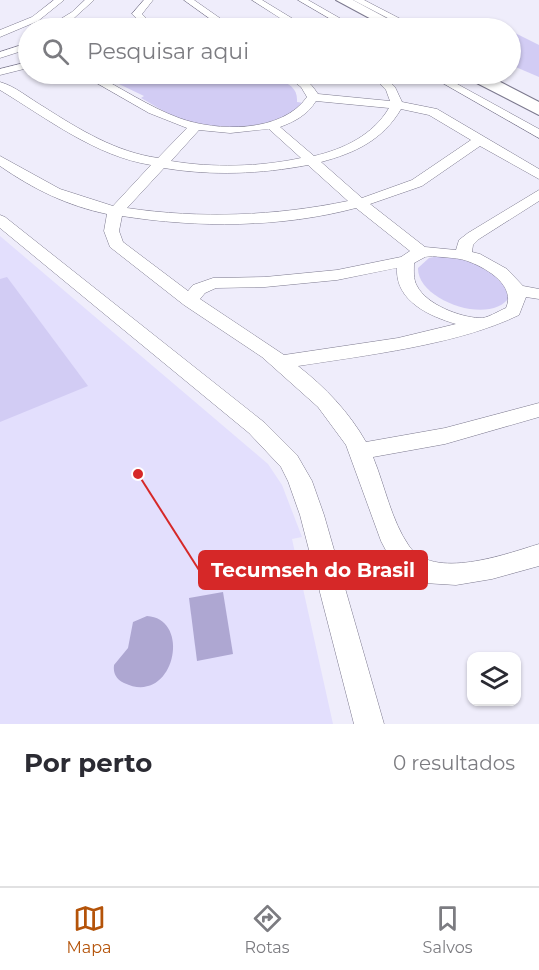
<!DOCTYPE html>
<html lang="pt">
<style>
:root{--surface:#fff;--page:#f7f7f7;--text:#2b2b33;--muted:#7c7c81;--line:#e1e1e2;--accent:#b45309}
body{margin:0;font-family:Montserrat,sans-serif;background:var(--page);color:var(--text)}
.controls{position:absolute;right:18px;bottom:18px;display:grid;overflow:hidden;border-radius:12px;box-shadow:0 2px 4px #0004}
.controls button{width:54px;height:54px;display:grid;place-items:center;padding:0;border:0;border-bottom:2px solid var(--line);background:var(--surface);color:var(--text);font:30px sans-serif}
.list{margin:0;padding:0;list-style:none}
h2{display:flex;justify-content:space-between;align-items:center;height:78px;margin:0;padding:0 24px;font-size:26px}
h2 small{font-size:20px;font-weight:400;color:var(--muted)}
.icon{flex:none;width:33px;height:33px;fill:none;stroke:currentColor;stroke-width:2;stroke-linecap:round;stroke-linejoin:round}
.map{position:relative;flex:none;width:539px;height:724px;overflow:hidden}
.search{position:absolute;background:var(--surface);box-shadow:0 2px 4px #0004;left:18px;right:18px;top:18px;height:66px;display:flex;align-items:center;gap:15px;box-sizing:border-box;padding:0 21px;border-radius:33px;color:var(--muted);font-size:22px}
.sheet{height:162px;background:var(--surface)}
nav{display:flex;justify-content:space-around;align-items:center;box-sizing:border-box;height:84px;border-top:2px solid var(--line);background:var(--surface);font-size:16px;color:var(--muted)}
nav a{display:grid;justify-items:center;gap:3px}
nav .on{color:var(--accent)}
.map>svg:first-child{display:block}
.built{fill:#e3dffd}
.green{fill:#d2ccf4}
.water{fill:#aea7d2}
.lines{fill:none;stroke-linecap:round;stroke-linejoin:round}
.minor-casing{stroke:#7c798e;stroke-width:1}
.highway-casing{stroke:#7c798e;stroke-width:2}
.minor{fill:#fff;fill-rule:evenodd}
.highway{fill:#fff;fill-rule:evenodd}
.leader{fill:none;stroke:#d62828;stroke-width:2}
.callout-dot{fill:#d62828;stroke:#fff;stroke-width:2}
.callout{fill:#d62828;stroke:#d62828;stroke-width:2}
.callout-label{font-size:20px;text-anchor:middle;font-weight:bold;fill:#fff}
</style>
<div class="map">
<svg width="539" height="724" viewBox="0 0 539 724">
<rect width="100%" height="100%" fill="#efedfb"/>
<path class="built" d="M0,236L268,464L282,485L302,537L292,539L333,724H0Z"/>
<g class="green">
<path d="M511,31L539,45V77L511,65Z"/>
<path d="M91,74H272L283,77L278,79C289,84 298,88 297,102L304,103C275,130 219,133 183,120C168,115 154,105 141,98L144,96L100,75L95,76Z"/>
<path d="M449,254L495,270L511,294C495,328 417,301 418,268L429,258Z"/>
<path d="M7,277L88,386L0,422V279Z"/>
</g>
<g class="water">
<path d="M223,592L233,654L197,661L189,598Z"/>
<path d="M147,616C193,619 174,707 124,683C116,679 113,673 114,665L128,648L133,622Z"/>
</g>
<g class="lines">
<defs>
<g id="minor">
<path d="M54,0H64L38,21L0,37V30L32,17Z"/>
<path d="M85,0H94L73,19L81,20L90,28L64,24L56,28H46L72,12Z"/>
<path d="M144,0H153L142,14L156,28H147L132,14Z"/>
<path d="M184,0H194L234,28H223Z"/>
<path d="M252,0H262L308,28H297L293,26L260,28L261,26L286,22Z"/>
<path d="M298,0H308L357,28H346Z"/>
<path d="M353,0H364L418,28H407Z"/>
<path d="M28,43V49L0,58V52Z"/>
<path d="M28,62V68L0,75V69Z"/>
<path d="M81,74H93C122,88 149,107 179,118C217,132 282,133 307,97L301,87L288,77V74C302,74 310,82 318,94L390,101L386,90L371,74H382L395,87L402,102L437,109L539,169V179L480,146L422,186L370,204L425,247L456,250L459,240L468,233L539,190V201L479,239L473,245L472,252L480,254L507,269L523,286L539,289V299L526,297L519,315C457,345 367,355 298,366C325,387 349,412 366,442L445,428L539,403V417L445,444L373,457C385,486 391,520 409,546C433,581 506,554 539,544V566L492,579L456,585L424,583L402,574L393,564L381,541L346,445L318,407L262,357L184,305L110,247L104,231L107,214C68,206 33,189 0,166V156L60,189L113,206L151,165C95,156 48,119 0,90V82C15,86 30,99 44,107C80,130 116,152 158,158L187,128L149,113ZM316,101L389,108C373,135 344,149 314,156L280,127C296,121 307,115 316,101ZM401,109L429,115L471,140L412,180L362,198L321,162C355,153 383,140 401,109ZM269,129L301,158C259,167 213,168 171,161L199,130L230,133ZM308,165L348,201C275,216 201,219 127,208L164,168C212,176 261,174 308,165ZM356,208L410,251L401,257L337,270L265,277L213,278L193,285L188,291L123,242L119,231L122,216C198,228 281,228 356,208ZM433,256C445,258 459,257 470,262C488,269 516,286 506,308C498,311 487,319 479,318C460,317 427,305 417,286C413,279 414,271 414,263L425,257ZM397,268C395,301 429,316 456,324L398,338L284,355L200,299L205,293L216,288L265,287L337,280Z"/>
<path d="M427,74H439L539,129V138Z"/>
<path d="M0,215L5,217L265,423L297,455L312,481L324,515L384,724H354L300,515L288,481L281,467L249,433L0,228Z"/>
</g>
<g id="highway">
<path d="M336,0H353L405,28H388Z"/>
<path d="M465,74H485L539,102V115L467,78Z"/>
</g>
</defs>
<use href="#minor" class="minor-casing"/>
<use href="#highway" class="highway-casing"/>
<use href="#minor" class="minor"/>
<use href="#highway" class="highway"/>
</g>
<path class="leader" d="M138 474L199 570"/>
<circle class="callout-dot" cx="138" cy="474" r="6"/>
<rect class="callout" x="199" y="551" width="228" height="38" rx="6"/>
<g class="callout-label">
<text x="313" y="577">Tecumseh do Brasil</text>
</g>
</svg>
<div class="controls">
<button><svg class="icon" aria-label="layers" viewBox="0 0 24 24"><path d="M12 4l9 5-9 5-9-5zM3 14l9 5 9-5"/></svg></button>
</div>
<div class="search"><svg class="icon" aria-label="search" viewBox="0 0 24 24"><circle cx="10" cy="10" r="6"/><path d="M15 15l6 6"/></svg>Pesquisar aqui</div>
</div>
<section class="sheet">
<h2>Por perto<small>0 resultados</small></h2>
<ul class="list">
</ul>
</section>
<nav>
<a class="on"><svg class="icon" aria-label="map" viewBox="0 0 24 24"><path d="M3 6l6-2 6 2 6-2v14l-6 2-6-2-6 2zM9 4v14M15 6v14"/></svg>Mapa</a>
<a><svg class="icon" aria-label="directions" viewBox="0 0 24 24"><path d="M12 3l9 9-9 9-9-9zM9 14v-3h6M13 9l2 2-2 2"/></svg>Rotas</a>
<a><svg class="icon" aria-label="saved" viewBox="0 0 24 24"><path d="M7 4h10v16l-5-4-5 4z"/></svg>Salvos</a>
</nav>
